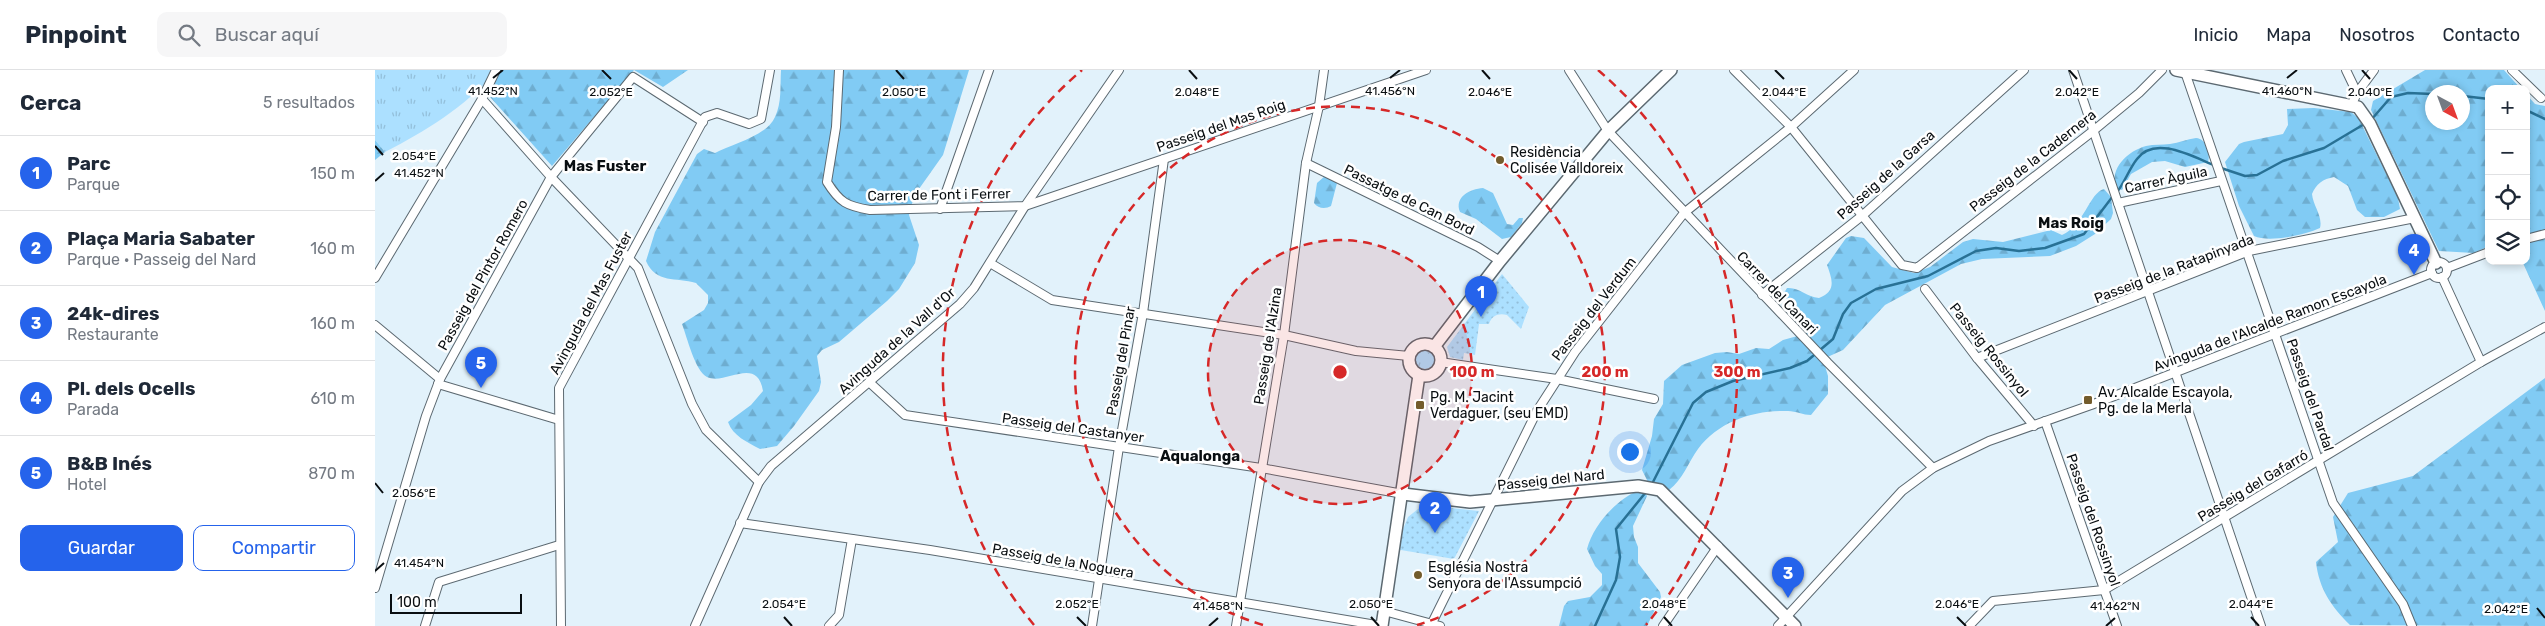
<!DOCTYPE html>
<html lang="es">
<meta charset="utf-8">
<style>
:root{--surface:#fff;--page:#f6f6f7;--text:#1f2937;--muted:#747a83;--line:#e0e1e3;--accent:#2563eb}
body{margin:0;font-family:Rubik,sans-serif;background:var(--page);color:var(--text)}
.controls{position:absolute;right:15px;top:15px;display:grid;overflow:hidden;border-radius:10px;box-shadow:0 2px 8px #0003}
.controls button{width:45px;height:45px;display:grid;place-items:center;padding:0;border:0;border-bottom:1px solid var(--line);background:var(--surface);color:var(--text);font:25px sans-serif}
.compass{position:absolute;left:2050px;top:15px;width:45px;height:45px;border-radius:50%;background:var(--surface);box-shadow:0 2px 8px #0003;rotate:139deg}
.scale{position:absolute;left:15px;bottom:12px;width:132px;box-sizing:border-box;padding-left:5px;border:2px solid #090e11;border-top:0;font-size:14px;line-height:18px;white-space:nowrap;color:#090e11;-webkit-text-stroke:4px #fff;paint-order:stroke}
.you{position:absolute;left:1254px;top:381px;width:18px;height:18px;margin:-12px;border:4px solid #fff;border-radius:50%;background:#1a73e8;box-shadow:0 0 0 8px #1a73e833}
.badge{display:grid;place-items:center;width:32px;height:32px;border-radius:50%;background:var(--accent);color:#fff;font-size:16px;font-weight:700}
.pin{position:absolute;translate:-50% -41px;filter:drop-shadow(0 1px 2px #0008)}
.pin::after{content:'';position:absolute;top:26px;width:18px;height:15px;background:inherit;clip-path:polygon(0 0,100% 0,50% 100%)}
.list{margin:0;padding:0;list-style:none}
h2{display:flex;justify-content:space-between;align-items:center;height:65px;margin:0;padding:0 20px;font-size:21px}
h2 small{font-size:16px;font-weight:400;color:var(--muted)}
.list li{display:grid;grid-template-columns:32px 1fr auto;gap:15px;align-items:center;box-sizing:border-box;height:75px;padding:0 20px;border-top:1px solid var(--line)}
.list b{display:block;font-size:19px;white-space:nowrap}
.list p{margin:0;font-size:16px;white-space:nowrap;color:var(--muted)}
.list em{font-size:16px;font-style:normal;color:var(--muted)}
.actions{display:flex;gap:10px;padding:15px 20px}
.actions a{flex:1;padding:11px 0;border:1px solid var(--accent);border-radius:10px;text-align:center;font-size:18px;color:var(--accent)}
.actions .main{background:var(--accent);color:#fff}
.icon{flex:none;width:28px;height:28px;fill:none;stroke:currentColor;stroke-width:2;stroke-linecap:round;stroke-linejoin:round}
.map{position:relative;flex:none;width:2170px;height:556px;overflow:hidden}
header{display:flex;align-items:center;gap:30px;box-sizing:border-box;height:70px;padding:0 25px;background:var(--surface);border-bottom:1px solid var(--line)}
header strong{font-size:24px}
nav{display:flex;gap:28px;margin-inline-start:auto;font-size:18px}
.search{width:350px;height:45px;background:var(--page);display:flex;align-items:center;gap:12px;box-sizing:border-box;padding:0 18px;border-radius:10px;color:var(--muted);font-size:19px}
main{display:flex}
aside{flex:1;background:var(--surface)}
.map>svg:first-child{display:block}
.grass{fill:url(#grass-tufts)}
.forest{fill:url(#forest-firs);fill-rule:evenodd}
.park{fill:url(#park-dots)}
.lines{fill:none;stroke-linecap:round;stroke-linejoin:round}
.stream{stroke:#287195;stroke-width:2.5}
.street-casing{stroke:#5c6971;stroke-width:10}
.secondary-casing{stroke:#5c6971;stroke-width:14}
.street{stroke:#fff;stroke-width:8}
.secondary{stroke:#fff;stroke-width:11}
.ticks{fill:none;stroke:#090e11;stroke-width:2}
.ring{fill:none;stroke:#d62828;stroke-width:2.5;stroke-dasharray:9 6}
.poi-dot{fill:#735c2c;stroke:#fff;stroke-width:2}
.labels{text-anchor:middle;dominant-baseline:central;stroke-width:5;stroke-linejoin:round;paint-order:stroke}
.street-label{font-size:14px;fill:#090e11;stroke:#fff}
.poi-label{font-size:14px;fill:#090e11;stroke:#fff;text-anchor:start}
.neighbourhood-label{font-size:15px;font-weight:bold;fill:#090e11;stroke:#fff}
.ticks-label{font-size:12px;text-anchor:middle;fill:#090e11;stroke:#fff;stroke-width:5;stroke-linejoin:round;paint-order:stroke}
.centre{fill:#d62828;stroke:#fff;stroke-width:2.5}
.ring-label{font-size:15px;text-anchor:middle;font-weight:bold;fill:#d62828;stroke:#fff;stroke-width:5;stroke-linejoin:round;paint-order:stroke}
</style>
<header>
<strong>Pinpoint</strong>
<div class="search"><svg class="icon" aria-label="search" viewBox="0 0 24 24"><circle cx="10" cy="10" r="6"/><path d="M15 15l6 6"/></svg>Buscar aquí</div>
<nav><a>Inicio</a><a>Mapa</a><a>Nosotros</a><a>Contacto</a></nav>
</header>
<main>
<aside>
<h2>Cerca<small>5 resultados</small></h2>
<ul class="list">
<li><span class="badge">1</span><div><b>Parc</b><p>Parque</p></div><em>150 m</em></li>
<li><span class="badge">2</span><div><b>Plaça Maria Sabater</b><p>Parque · Passeig del Nard</p></div><em>160 m</em></li>
<li><span class="badge">3</span><div><b>24k-dires</b><p>Restaurante</p></div><em>160 m</em></li>
<li><span class="badge">4</span><div><b>Pl. dels Ocells</b><p>Parada</p></div><em>610 m</em></li>
<li><span class="badge">5</span><div><b>B&amp;B Inés</b><p>Hotel</p></div><em>870 m</em></li>
</ul>
<div class="actions"><a class="main">Guardar</a><a>Compartir</a></div>
</aside>
<div class="map">
<svg width="2170" height="556" viewBox="0 0 2170 556">
<defs>
<pattern id="grass-tufts" width="24" height="20" patternUnits="userSpaceOnUse" patternTransform="scale(1.25)"><rect width="24" height="20" fill="#ace0ff"/><path d="M3 7l-1-3M5 7V3M7 7l1-3M15 17l-1-3M17 17v-4M19 17l1-3" fill="none" stroke="#93bfda"/></pattern>
<pattern id="forest-firs" width="22" height="20" patternUnits="userSpaceOnUse" patternTransform="scale(1.25)"><rect width="22" height="20" fill="#81cbf4"/><path d="M5 1l3.5 6h-7zM16 11l3.5 6h-7z" fill="#6eadd0"/></pattern>
<pattern id="park-dots" width="8" height="8" patternUnits="userSpaceOnUse" patternTransform="scale(1.25)"><rect width="8" height="8" fill="#ace0ff"/><path d="M2 2h.1M6 6h.1" fill="none" stroke="#93bfda" stroke-width="1.8" stroke-linecap="round"/></pattern>
</defs>
<rect width="100%" height="100%" fill="#e2f2fb"/>
<g class="grass">
<path d="M0,0H115L120,3C89,37 51,61 10,82L0,70Z"/>
<circle cx="1050" cy="289" r="10"/>
</g>
<g class="forest">
<path d="M123,0H313L288,17L259,0L177,96L107,18Z"/>
<path d="M406,0H594L568,85L539,126L534,145L544,175L540,193L524,219L512,231L464,272L447,280L442,286L446,312L444,321L419,356L402,376L385,379C372,372 358,366 353,352L376,335L388,321C382,285 350,316 332,307C320,301 312,267 307,254L329,240L333,233V225L321,213C301,207 281,214 271,191L280,162L322,84L329,79L340,83C357,74 392,66 400,47C407,33 405,15 406,0Z"/>
<path d="M2050,0H2129L2146,19H2114V176L2099,183L2064,181L1996,40L1998,31ZM2058,22H2088V52H2058Z"/>
<path d="M2151,24L2160,34L2170,36V241L2147,191H2151Z"/>
<path d="M1939,38L1976,42L1984,49L2023,128L2025,139L2009,147H1990L1982,140L1973,116L1959,107C1948,109 1941,114 1937,124C1938,136 1948,146 1945,158C1930,165 1894,173 1879,166L1864,136L1850,92L1864,74L1869,72L1908,64L1913,55L1912,39Z"/>
<path d="M1821,68C1832,69 1836,83 1833,92L1810,97L1790,91L1777,92L1756,104L1747,120L1741,118C1734,98 1753,81 1771,76C1779,74 1787,75 1795,74C1804,73 1812,69 1821,68Z"/>
<path d="M0,70L10,82L0,90Z"/>
<path d="M950,106L957,107L962,113L956,136C951,139 943,139 939,133L942,113Z"/>
<path d="M1108,118L1118,123L1132,154L1138,155L1144,148H1148L1147,153L1136,167L1127,169L1101,149L1085,142C1079,127 1095,119 1108,118Z"/>
<path d="M1729,119L1736,127L1738,143L1736,149L1720,164L1701,176L1675,186L1607,189L1586,194L1510,235L1468,280L1448,289L1453,306V324L1436,345C1428,345 1421,341 1413,341C1379,340 1344,351 1323,379C1313,393 1308,409 1294,420L1274,414L1267,400L1277,366L1279,349L1288,334L1289,311L1307,295L1340,283L1352,282L1364,284L1381,278L1394,279L1408,270L1426,265L1429,261L1430,255L1413,233L1409,223L1412,218C1425,217 1431,227 1444,228C1462,221 1457,209 1452,195L1471,168L1476,166L1489,168L1517,197L1539,203L1555,197L1588,172L1598,169L1628,172L1676,160L1687,165C1709,156 1714,123 1729,119Z"/>
<path d="M2170,308V556L1975,555C1956,536 1944,519 1941,492L1963,472L1958,447L1973,423L2038,406Z"/>
<path d="M1262,421H1269L1272,426L1258,456L1259,467L1263,477V493L1285,522L1286,527L1272,556H1184L1189,536L1193,531L1215,527L1227,515V504L1220,496L1212,479C1218,456 1240,431 1262,421Z"/>
</g>
<g class="park">
<path d="M1127,204L1154,237L1146,259L1132,245C1124,243 1117,245 1114,254H1104L1100,285L1089,283L1088,290L1075,287L1072,277Z"/>
<path d="M1048,435L1104,441L1079,489L1020,479L1033,447Z"/>
</g>
<g class="lines">
<g class="stream">
<path d="M2088,26L2114,29"/>
<path d="M2151,40L2170,49"/>
<path d="M1996,50L2016,27L2033,23L2058,24"/>
<path d="M1846,98L1870,106L1882,105L1908,91L1949,78L1991,53"/>
<path d="M1742,122C1750,112 1754,99 1762,89C1780,64 1820,88 1841,96"/>
<path d="M1278,412L1318,333L1331,322L1358,311L1415,298L1432,291L1458,269L1468,244L1476,233L1501,219L1553,206L1601,181L1621,178L1644,181L1670,178L1709,164L1738,126"/>
<path d="M1220,556L1241,510L1245,487L1241,459L1271,422"/>
</g>
<defs>
<g id="street">
<path d="M464,0L461,57L452,112C465,133 472,136 495,140L650,136L1051,0"/>
<path d="M1194,0L1233,61L1453,293L1558,398"/>
<path d="M1359,0L1416,57L1527,195L1542,198L1718,61L1764,23L1787,0"/>
<path d="M1698,0L1886,556"/>
<path d="M1971,0L1982,23"/>
<path d="M2137,0L2166,28"/>
<path d="M1810,2L1958,433L2028,534L2037,556"/>
<path d="M107,29L176,107L263,198L317,334L331,360L384,412"/>
<path d="M1977,34L1982,23L1999,0"/>
<path d="M931,93L1103,177L1125,191"/>
<path d="M1743,133L1846,111"/>
<path d="M565,139L614,0"/>
<path d="M2151,169L2170,164"/>
<circle cx="2064" cy="200" r="8"/>
<path d="M615,193L677,230L909,265L981,281L1034,286"/>
<path d="M2072,198L2114,182"/>
<path d="M2067,207L2106,292"/>
<path d="M0,208L107,29L121,0"/>
<path d="M1550,219L1602,288L1659,356"/>
<path d="M1387,225L1488,145L1649,0"/>
<path d="M0,255L65,309"/>
<path d="M1602,288L1874,181L2040,148"/>
<path d="M1065,292L1182,309L1279,329"/>
<path d="M494,312L530,345L886,398L1028,424"/>
<path d="M63,314L184,350"/>
<path d="M1670,351L1742,556"/>
<path d="M365,453L555,480L1007,556"/>
<path d="M0,518L51,346L65,309L176,107L258,7L328,52"/>
<path d="M1009,541L1065,556"/>
<path d="M1057,553L1162,341L1200,282L1309,143L1416,57L1479,0"/>
<path d="M50,556L64,512L184,475"/>
<path d="M186,556L184,318L330,47L342,43L374,54L386,49L395,0"/>
<path d="M320,556L384,412L396,396L585,234L599,218L650,136L744,0"/>
<path d="M454,556L464,545L477,469"/>
<path d="M717,556L744,377L768,243L789,89"/>
<path d="M861,556L909,265L931,93L944,36L949,0"/>
<path d="M1288,556L1343,476"/>
<path d="M1403,556L1527,421L1558,398L1614,371L1716,335L2057,203"/>
<path d="M1594,556L1618,531L1729,520L2106,292L2170,257"/>
</g>
<g id="secondary">
<path d="M1801,0L1983,37L1995,54L2061,193"/>
<circle cx="1050" cy="290" r="16"/>
<path d="M1059,277L1125,191L1233,61L1296,0"/>
<path d="M1028,424L1095,432L1263,416L1285,420L1420,556"/>
<path d="M1007,556L1044,305"/>
</g>
</defs>
<use href="#street" class="street-casing"/>
<use href="#secondary" class="secondary-casing"/>
<use href="#street" class="street"/>
<use href="#secondary" class="secondary"/>
</g>
<path class="ticks" d="M227,0L236,9M521,0L529,9M814,0L822,9M1107,0L1115,9M1400,0L1409,9M1694,0L1702,9M1987,0L1995,9M118,8L128,0M1015,8L1025,0M1912,8L1922,0M0,76L8,85M0,111L9,103M0,413L8,423M0,501L9,493M2162,538L2170,548M409,547L417,556M702,547L711,556M996,547L1004,556M1289,547L1297,556M1582,547L1591,556M1876,547L1884,556M834,556L843,548M1731,556L1740,548"/>
<circle cx="965" cy="302" r="132" fill="#d62828" fill-opacity=".12"/>
<g class="ring">
<circle cx="965" cy="302" r="132"/>
<path d="M888 555A265 265 0 1 1 1042 555"/>
<path d="M659 555A397 397 0 0 1 707 0M1223 0A397 397 0 0 1 1271 555"/>
</g>
<g class="poi-dot">
<circle cx="1125" cy="90" r="5"/>
<rect x="1708" y="325" width="10" height="10" rx="2.5"/>
<rect x="1040" y="330" width="10" height="10" rx="2.5"/>
<circle cx="1043" cy="505" r="5"/>
</g>
<g class="labels">
<g class="street-label">
<text transform="translate(846 56) rotate(-19)">Passeig del Mas Roig</text>
<text transform="translate(1658 91) rotate(-38)">Passeig de la Cadernera</text>
<text transform="translate(1511 105) rotate(-42)">Passeig de la Garsa</text>
<text transform="translate(1791 110) rotate(-12)">Carrer Àguila</text>
<text transform="translate(564 125) rotate(-1)">Carrer de Font i Ferrer</text>
<text transform="translate(1034 130) rotate(26)">Passatge de Can Bord</text>
<text transform="translate(1799 199) rotate(-21)">Passeig de la Ratapinyada</text>
<text transform="translate(108 205) rotate(-61)">Passeig del Pintor Romero</text>
<text transform="translate(1402 223) rotate(46)">Carrer del Canari</text>
<text transform="translate(216 233) rotate(-62)">Avinguda del Mas Fuster</text>
<text transform="translate(1219 239) rotate(-52)">Passeig del Verdum</text>
<text transform="translate(1895 253) rotate(-21)">Avinguda de l'Alcalde Ramon Escayola</text>
<text transform="translate(522 271) rotate(-42)">Avinguda de la Vall d'Or</text>
<text transform="translate(893 276) rotate(-81)">Passeig de l'Alzina</text>
<text transform="translate(1614 280) rotate(51)">Passeig Rossinyol</text>
<text transform="translate(746 291) rotate(-80)">Passeig del Pinar</text>
<text transform="translate(1935 325) rotate(71)">Passeig del Pardal</text>
<text transform="translate(698 358) rotate(8)">Passeig del Castanyer</text>
<text transform="translate(1176 410) rotate(-6)">Passeig del Nard</text>
<text transform="translate(1878 416) rotate(-31)">Passeig del Gafarró</text>
<text transform="translate(1718 450) rotate(71)">Passeig del Rossinyol</text>
<text transform="translate(688 491) rotate(10)">Passeig de la Noguera</text>
</g>
<g class="poi-label">
<text x="1135" y="82">Residència<tspan x="1135" dy="16">Colisée Valldoreix</tspan></text>
<text x="1723" y="322">Av. Alcalde Escayola,<tspan x="1723" dy="16">Pg. de la Merla</tspan></text>
<text x="1055" y="327">Pg. M. Jacint<tspan x="1055" dy="16">Verdaguer, (seu EMD)</tspan></text>
<text x="1053" y="497">Església Nostra<tspan x="1053" dy="16">Senyora de l'Assumpció</tspan></text>
</g>
<g class="neighbourhood-label">
<text x="230" y="96">Mas Fuster</text>
<text x="1696" y="153">Mas Roig</text>
<text x="825" y="386">Aqualonga</text>
</g>
</g>
<g class="ticks-label">
<text x="118" y="25">41.452°N</text>
<text x="1015" y="25">41.456°N</text>
<text x="1912" y="25">41.460°N</text>
<text x="529" y="26">2.050°E</text>
<text x="822" y="26">2.048°E</text>
<text x="1115" y="26">2.046°E</text>
<text x="1702" y="26">2.042°E</text>
<text x="236" y="26">2.052°E</text>
<text x="1409" y="26">2.044°E</text>
<text x="1995" y="26">2.040°E</text>
<text x="39" y="90">2.054°E</text>
<text x="44" y="107">41.452°N</text>
<text x="39" y="427">2.056°E</text>
<text x="44" y="497">41.454°N</text>
<text x="409" y="538">2.054°E</text>
<text x="702" y="538">2.052°E</text>
<text x="996" y="538">2.050°E</text>
<text x="1289" y="538">2.048°E</text>
<text x="1582" y="538">2.046°E</text>
<text x="1876" y="538">2.044°E</text>
<text x="843" y="540">41.458°N</text>
<text x="1740" y="540">41.462°N</text>
<text x="2131" y="543">2.042°E</text>
</g>
<circle cx="965" cy="302" r="8" class="centre"/>
<g class="ring-label">
<text x="1097" y="307">100 m</text>
<text x="1230" y="307">200 m</text>
<text x="1362" y="307">300 m</text>
</g>
</svg>
<div class="controls">
<button>+</button>
<button>−</button>
<button><svg class="icon" aria-label="locate" viewBox="0 0 24 24"><circle cx="12" cy="12" r="6"/><path d="M12 2v4M12 18v4M2 12h4M18 12h4"/></svg></button>
<button><svg class="icon" aria-label="layers" viewBox="0 0 24 24"><path d="M12 4l9 5-9 5-9-5zM3 14l9 5 9-5"/></svg></button>
</div>
<svg class="compass" viewBox="-18 -18 36 36"><path d="M0-13l5 13h-10z" fill="#e53935"/><path d="M0 13l5-13h-10z" fill="#747a83"/></svg>
<div class="scale">100 m</div>
<div class="you"></div>
<div class="pin badge" style="left:1106px;top:247px">1</div>
<div class="pin badge" style="left:1060px;top:463px">2</div>
<div class="pin badge" style="left:1413px;top:528px">3</div>
<div class="pin badge" style="left:2039px;top:205px">4</div>
<div class="pin badge" style="left:106px;top:318px">5</div>
</div>
</main>
